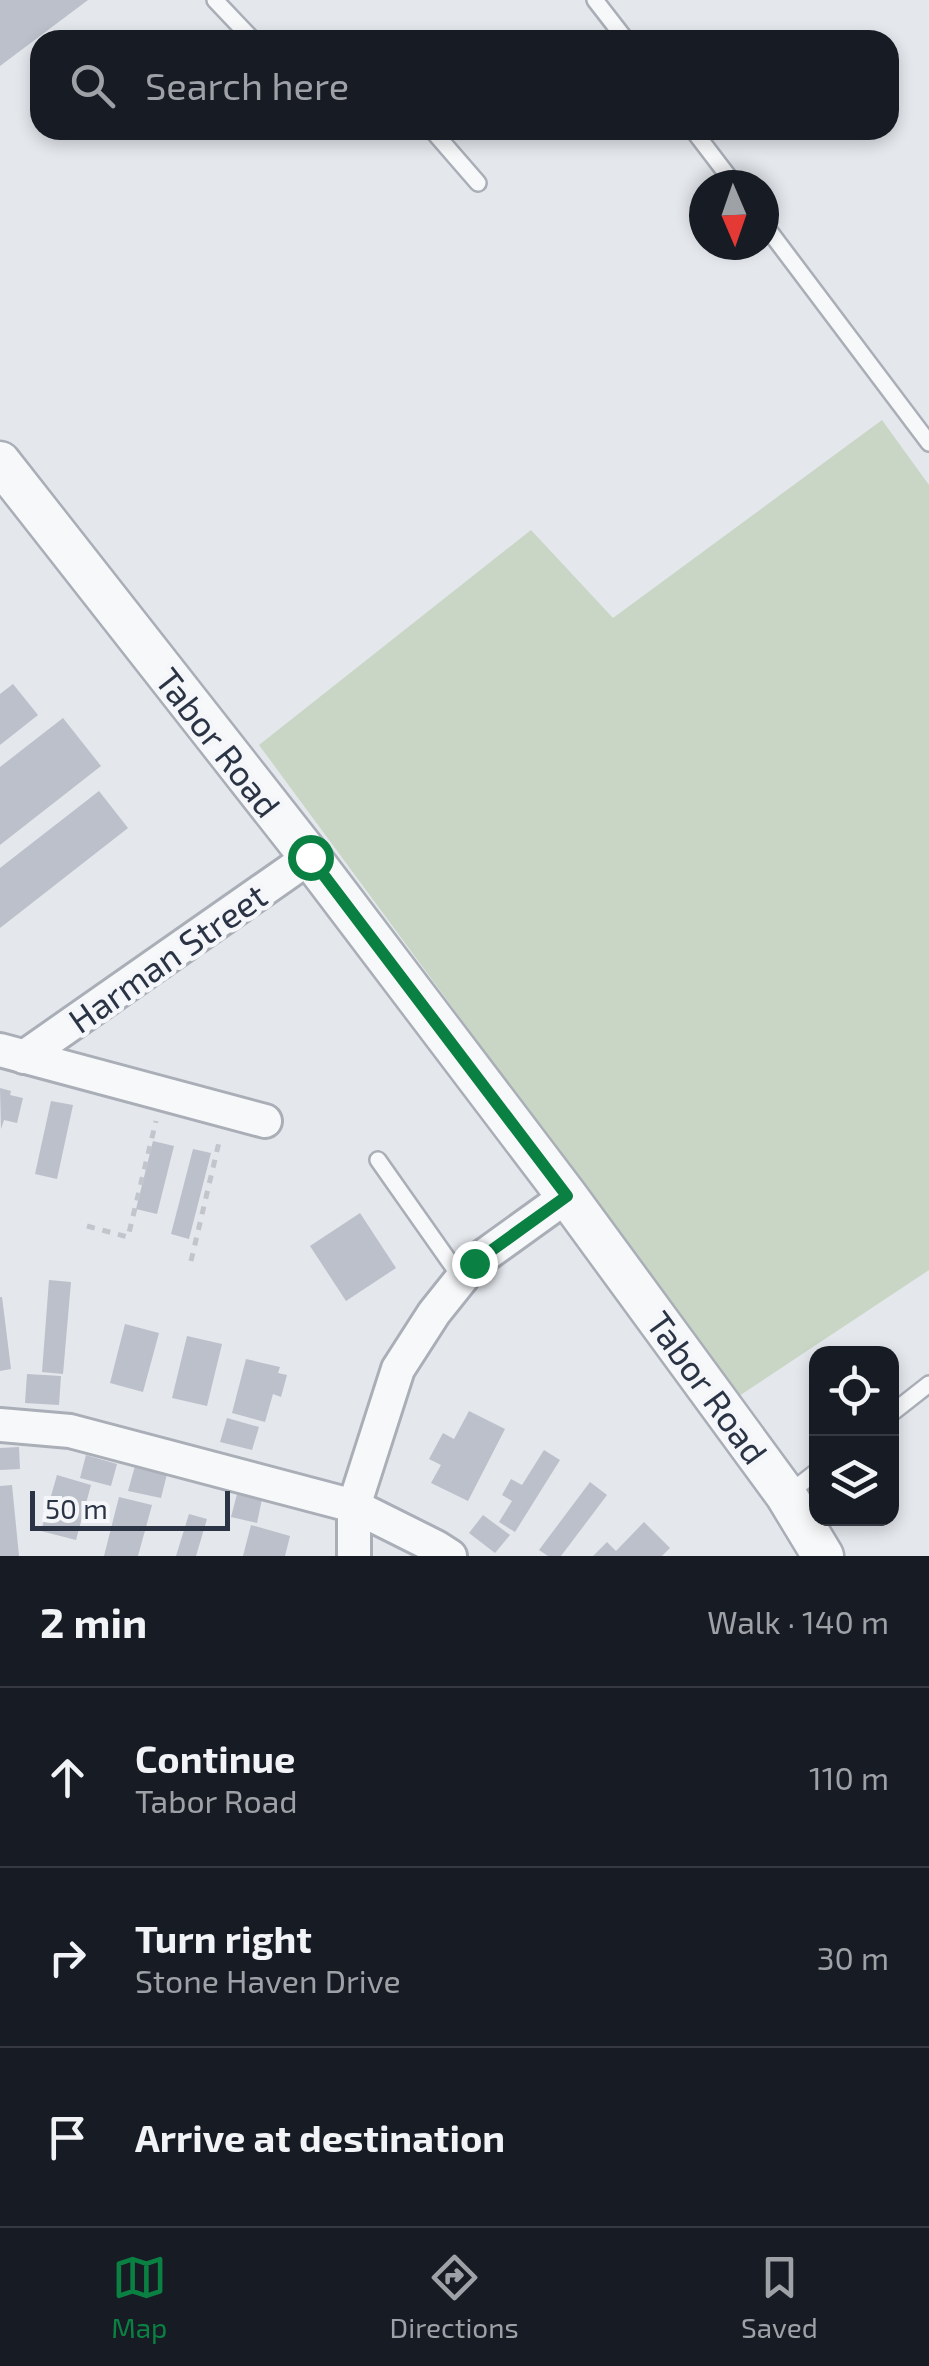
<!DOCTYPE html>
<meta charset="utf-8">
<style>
:root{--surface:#171b24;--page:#242831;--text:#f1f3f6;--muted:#9ea1a6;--line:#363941;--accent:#0b8043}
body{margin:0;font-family:"Exo 2",sans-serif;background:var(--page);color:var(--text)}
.controls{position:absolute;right:30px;bottom:30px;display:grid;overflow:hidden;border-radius:20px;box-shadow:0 5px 15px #0003}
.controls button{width:90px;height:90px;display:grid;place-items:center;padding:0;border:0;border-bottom:2px solid var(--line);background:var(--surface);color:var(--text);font:50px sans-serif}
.compass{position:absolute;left:689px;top:170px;width:90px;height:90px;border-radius:50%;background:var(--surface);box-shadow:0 5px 15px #0003;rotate:178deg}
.scale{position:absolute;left:30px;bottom:25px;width:200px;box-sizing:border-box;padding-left:10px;border:5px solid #2b3445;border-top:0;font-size:28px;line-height:35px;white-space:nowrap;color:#2b3445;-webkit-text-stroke:8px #f4f6f9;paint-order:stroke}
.stop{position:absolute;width:30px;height:30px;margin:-22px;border:8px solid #0b8043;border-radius:50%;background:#fff}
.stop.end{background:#0b8043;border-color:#fff;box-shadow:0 2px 10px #0008}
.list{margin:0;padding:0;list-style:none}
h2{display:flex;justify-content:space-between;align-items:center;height:130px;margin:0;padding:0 40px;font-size:42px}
h2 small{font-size:32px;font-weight:400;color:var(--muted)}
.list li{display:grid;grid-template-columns:65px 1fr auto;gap:30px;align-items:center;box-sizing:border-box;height:180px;padding:0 40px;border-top:2px solid var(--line)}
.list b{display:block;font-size:38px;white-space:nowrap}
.list p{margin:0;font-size:32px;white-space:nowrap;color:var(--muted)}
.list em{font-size:32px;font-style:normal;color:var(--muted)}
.icon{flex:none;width:55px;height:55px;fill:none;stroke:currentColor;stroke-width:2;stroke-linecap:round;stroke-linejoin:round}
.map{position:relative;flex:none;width:929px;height:1556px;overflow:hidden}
.search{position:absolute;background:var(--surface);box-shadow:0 5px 15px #0003;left:30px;right:30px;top:30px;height:110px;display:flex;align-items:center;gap:25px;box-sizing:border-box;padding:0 35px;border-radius:30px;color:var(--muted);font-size:38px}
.sheet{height:670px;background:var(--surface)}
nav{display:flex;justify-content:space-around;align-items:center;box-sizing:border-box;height:140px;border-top:2px solid var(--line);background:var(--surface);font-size:28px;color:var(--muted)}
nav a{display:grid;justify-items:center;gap:5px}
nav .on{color:var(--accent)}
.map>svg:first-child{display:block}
.green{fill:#c9d6c5}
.building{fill:#bbc0ca}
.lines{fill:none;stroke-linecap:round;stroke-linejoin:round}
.service-casing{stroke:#a9aeb7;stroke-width:20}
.minor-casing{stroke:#a9aeb7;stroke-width:38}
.tertiary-casing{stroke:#a9aeb7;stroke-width:45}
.path{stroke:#c2c5cb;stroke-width:5;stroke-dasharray:8 8;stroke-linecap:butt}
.service{stroke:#f7f8fa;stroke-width:15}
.minor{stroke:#f7f8fa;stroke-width:32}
.tertiary{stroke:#f7f8fa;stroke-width:40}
.route{stroke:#0b8043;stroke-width:12}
.labels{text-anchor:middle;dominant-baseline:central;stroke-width:9;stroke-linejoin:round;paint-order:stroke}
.street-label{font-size:35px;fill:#2b3445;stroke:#f4f6f9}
</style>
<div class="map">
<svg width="929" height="1556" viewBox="0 0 929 1556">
<rect width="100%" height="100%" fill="#e4e7ec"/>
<path class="green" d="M882,420L929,485V1270L739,1396L259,745L531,530L613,618Z"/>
<g class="building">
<path d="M0,0H88L0,66Z"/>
<path d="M13,684L38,715L0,745V694Z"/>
<path d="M63,718L101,766L0,845V767Z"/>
<path d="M99,791L128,828L0,928V868Z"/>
<path d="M0,1088L11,1091L10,1095L23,1098L17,1123L4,1120L1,1129Z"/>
<path d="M51,1101L73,1105L57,1179L35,1174Z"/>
<path d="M153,1141L174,1146L157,1214L136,1209Z"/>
<path d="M193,1149L211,1153L189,1239L171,1234Z"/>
<path d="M360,1213L396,1268L346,1301L310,1246Z"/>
<path d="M49,1280L71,1282L63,1374L42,1372Z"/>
<path d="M0,1297H2L11,1369L0,1371Z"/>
<path d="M125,1324L159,1333L143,1392L110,1383Z"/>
<path d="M187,1336L222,1344L207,1406L172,1398Z"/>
<path d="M246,1359L280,1367L278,1373L287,1375L281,1397L273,1394L265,1422L232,1413Z"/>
<path d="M27,1374L61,1376L59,1405L25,1403Z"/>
<path d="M469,1411L505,1429L468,1501L431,1483L441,1465L429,1459L443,1433L454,1439Z"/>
<path d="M227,1418L259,1427L252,1450L220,1442Z"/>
<path d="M19,1447L20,1469L0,1470V1448Z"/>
<path d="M544,1450L560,1460L515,1532L499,1522L512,1501L502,1495L511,1479L522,1485Z"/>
<path d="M86,1455L117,1464L111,1486L80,1478Z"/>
<path d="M135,1466L167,1474L161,1498L128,1491Z"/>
<path d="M57,1475L91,1485L76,1540L41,1531Z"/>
<path d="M590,1482L607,1495L561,1556H548L539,1550Z"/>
<path d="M12,1485L19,1556H0V1486Z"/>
<path d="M237,1494L262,1499L257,1523L231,1517Z"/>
<path d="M119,1497L152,1505L138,1556H104Z"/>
<path d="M189,1514L207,1519L196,1556H176Z"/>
<path d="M483,1515L510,1535L495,1553L469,1533Z"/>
<path d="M644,1522L670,1548L662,1556H593L607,1542L616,1551Z"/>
<path d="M251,1525L290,1536L285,1556H243Z"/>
</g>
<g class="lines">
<defs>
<g id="service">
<path d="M215,0L253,40"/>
<path d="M595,0L626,40"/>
<path d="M432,130L478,183"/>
<path d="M693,130L735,185"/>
<path d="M764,224L929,443"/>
<path d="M378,1160L461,1278"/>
<path d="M892,1413L929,1384"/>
<path d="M788,1494L816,1472"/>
</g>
<g id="minor">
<path d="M0,1050L265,1121"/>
<path d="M24,1057L310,857"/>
<path d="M0,1425L70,1431L354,1506L436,1547L450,1556"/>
<path d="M354,1556V1506L398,1369L434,1313L474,1263L567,1196"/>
</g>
<path id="tertiary" d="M0,462L310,857L567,1196L786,1495L823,1556"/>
</defs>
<use href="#service" class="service-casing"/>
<use href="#minor" class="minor-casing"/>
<use href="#tertiary" class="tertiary-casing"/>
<g class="path">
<path d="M87,1226L128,1237L156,1121"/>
<path d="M191,1261L220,1138"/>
</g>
<use href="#service" class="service"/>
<use href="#minor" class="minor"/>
<use href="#tertiary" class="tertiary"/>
</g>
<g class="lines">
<path class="route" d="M310,857L567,1196L474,1263"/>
</g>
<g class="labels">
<g class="street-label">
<text transform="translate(219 742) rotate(52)">Tabor Road</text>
<text transform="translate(167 957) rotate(-35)">Harman Street</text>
<text transform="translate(708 1387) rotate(54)">Tabor Road</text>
</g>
</g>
</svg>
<div class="controls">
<button><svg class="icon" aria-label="locate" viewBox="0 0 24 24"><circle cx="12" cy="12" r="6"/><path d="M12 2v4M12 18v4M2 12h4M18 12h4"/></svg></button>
<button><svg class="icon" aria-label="layers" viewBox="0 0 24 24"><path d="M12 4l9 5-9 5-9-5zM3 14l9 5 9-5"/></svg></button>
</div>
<svg class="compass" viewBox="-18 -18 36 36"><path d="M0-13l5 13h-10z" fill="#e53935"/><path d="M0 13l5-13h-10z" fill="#9ea1a6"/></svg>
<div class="scale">50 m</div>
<div class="stop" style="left:310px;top:857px"></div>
<div class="stop end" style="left:474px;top:1263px"></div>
<div class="search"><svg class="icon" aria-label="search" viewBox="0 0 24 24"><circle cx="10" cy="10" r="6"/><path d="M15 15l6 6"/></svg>Search here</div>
</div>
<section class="sheet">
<h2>2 min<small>Walk · 140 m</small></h2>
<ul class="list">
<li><svg class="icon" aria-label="ahead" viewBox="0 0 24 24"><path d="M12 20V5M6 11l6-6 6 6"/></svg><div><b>Continue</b><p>Tabor Road</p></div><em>110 m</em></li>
<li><svg class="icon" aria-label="right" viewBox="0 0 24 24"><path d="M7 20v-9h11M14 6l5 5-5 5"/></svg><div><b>Turn right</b><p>Stone Haven Drive</p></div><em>30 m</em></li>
<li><svg class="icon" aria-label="arrive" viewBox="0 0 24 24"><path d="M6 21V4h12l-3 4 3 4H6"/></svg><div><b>Arrive at destination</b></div></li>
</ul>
</section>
<nav>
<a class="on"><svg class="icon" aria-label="map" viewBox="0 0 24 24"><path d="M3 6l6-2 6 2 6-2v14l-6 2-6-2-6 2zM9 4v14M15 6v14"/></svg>Map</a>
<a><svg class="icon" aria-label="directions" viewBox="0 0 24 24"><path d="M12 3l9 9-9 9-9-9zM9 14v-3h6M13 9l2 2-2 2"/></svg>Directions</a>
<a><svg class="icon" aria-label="saved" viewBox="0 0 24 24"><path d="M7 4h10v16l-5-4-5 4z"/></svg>Saved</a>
</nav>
